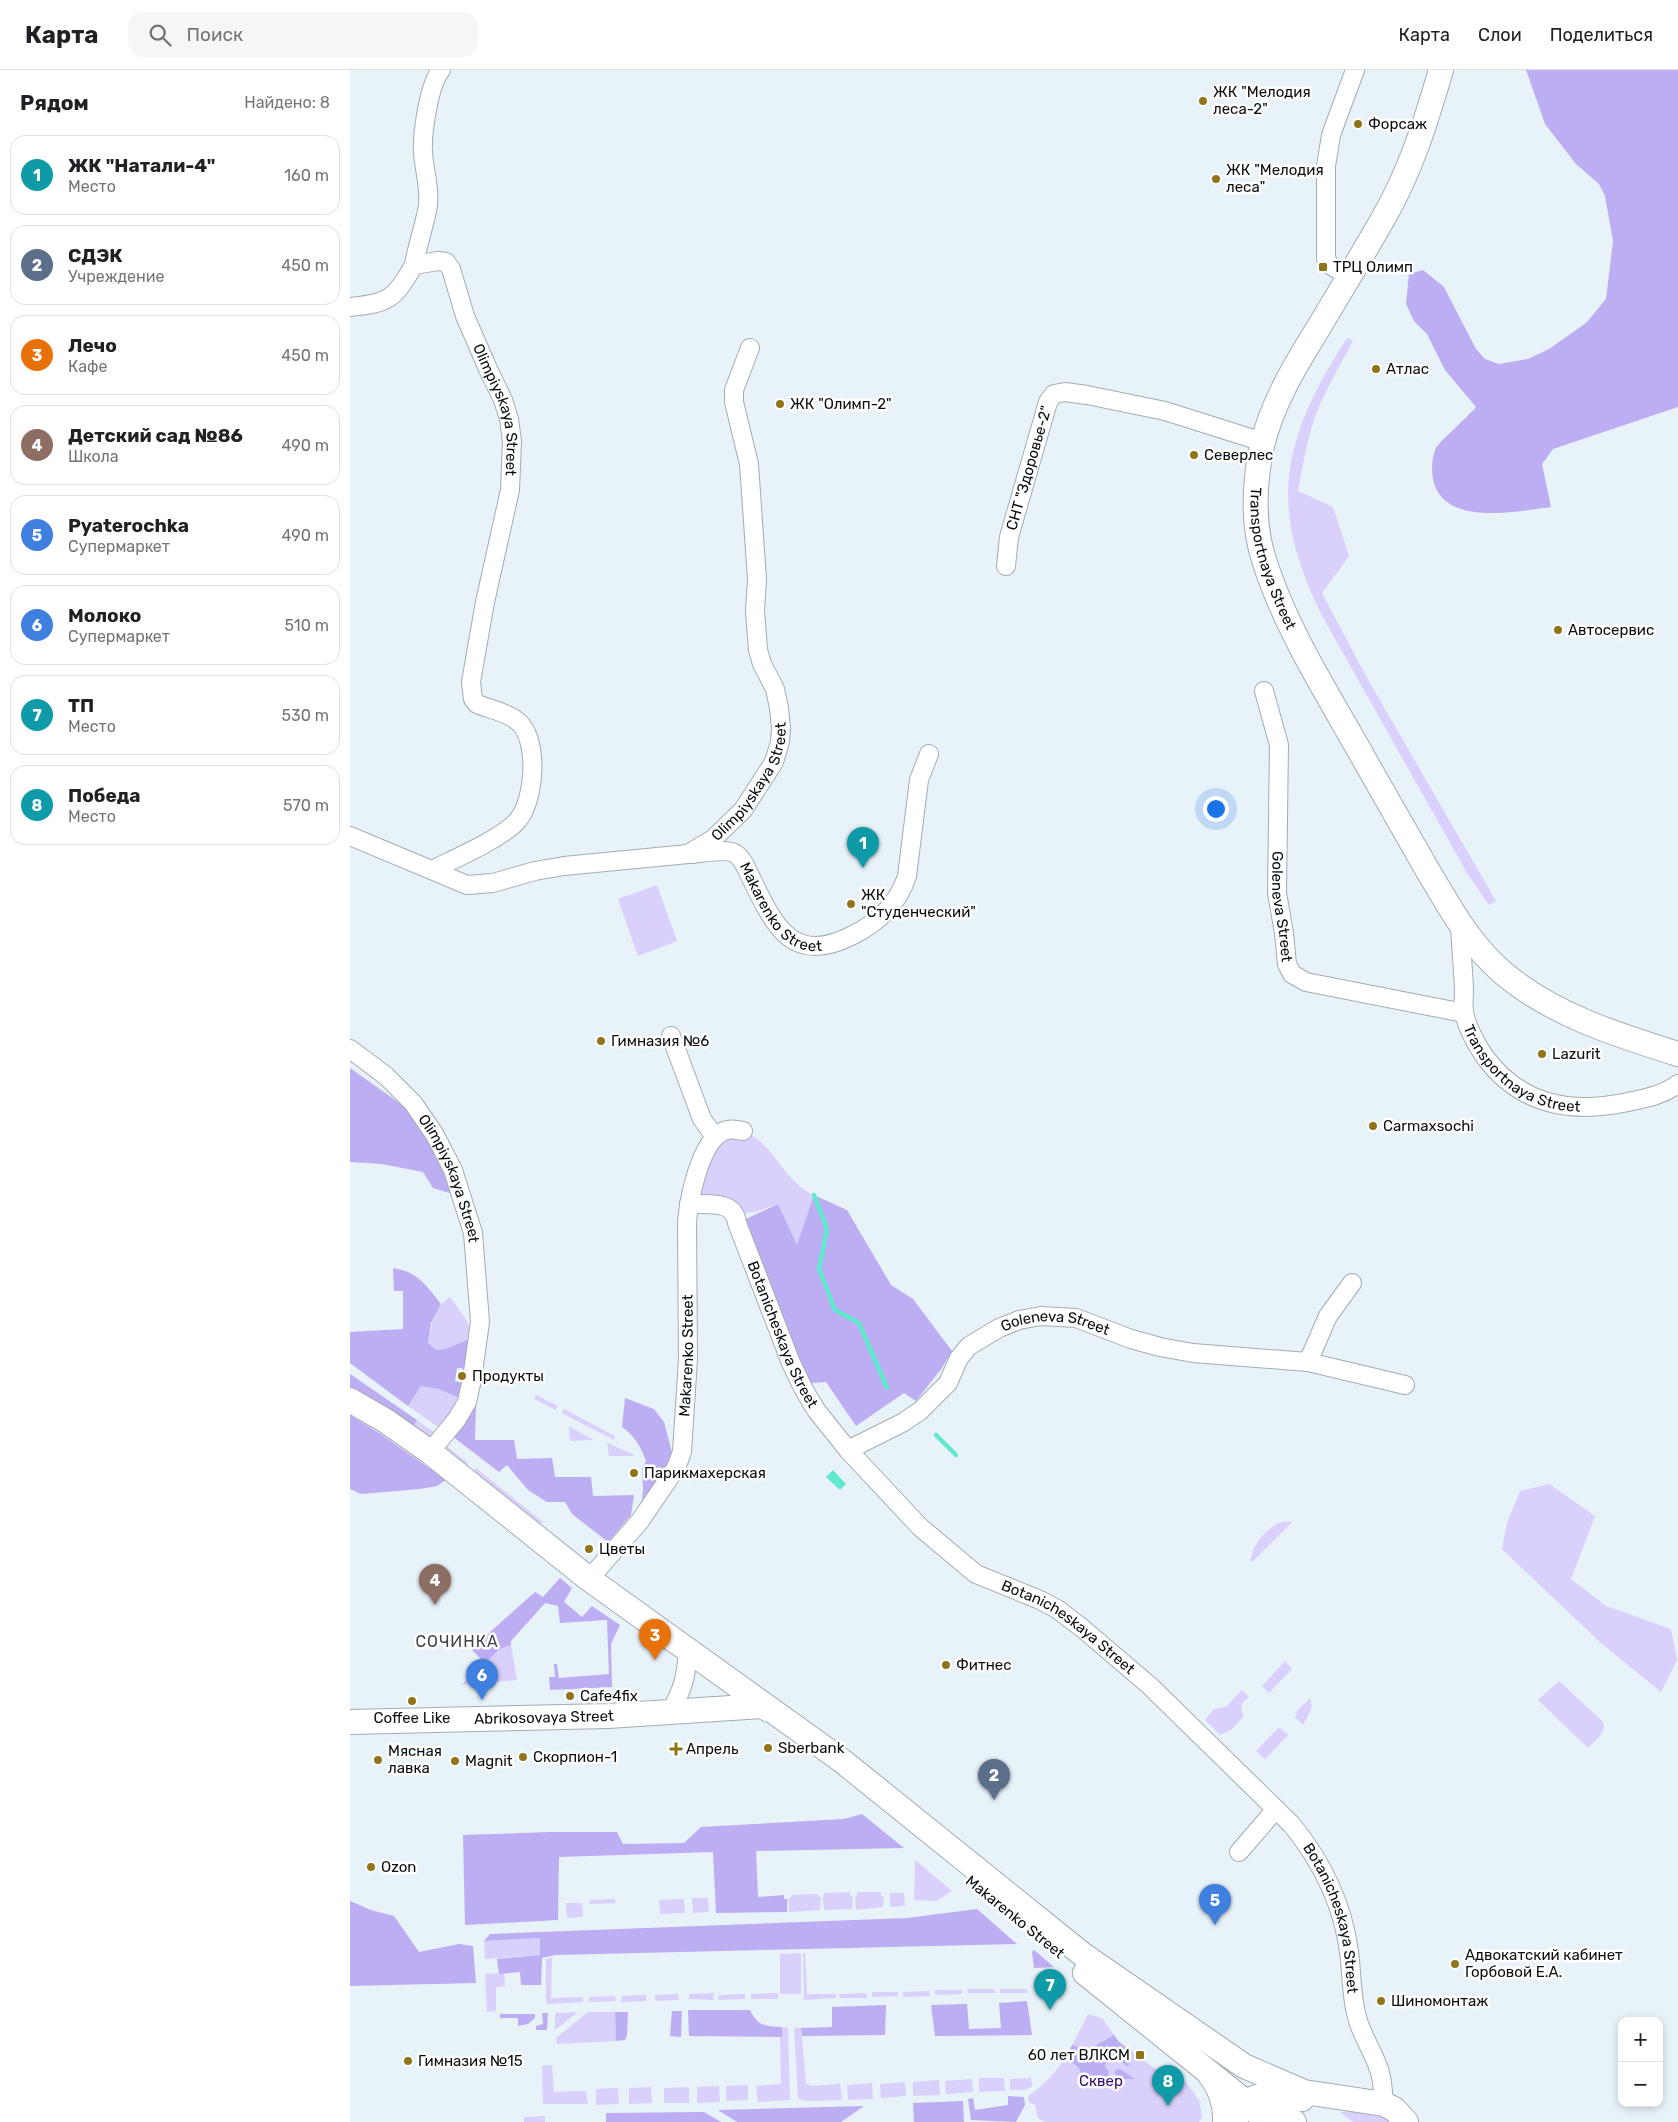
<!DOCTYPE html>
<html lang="ru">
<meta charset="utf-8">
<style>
:root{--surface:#fff;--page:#f6f6f6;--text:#202124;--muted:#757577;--line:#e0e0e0;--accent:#db2777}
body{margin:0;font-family:Rubik,sans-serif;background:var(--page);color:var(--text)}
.controls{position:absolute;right:15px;bottom:15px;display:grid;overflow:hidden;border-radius:10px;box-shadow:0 2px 8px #0003}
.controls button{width:45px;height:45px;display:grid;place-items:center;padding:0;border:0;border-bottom:1px solid var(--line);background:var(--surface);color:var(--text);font:25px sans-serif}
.you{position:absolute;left:865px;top:738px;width:18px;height:18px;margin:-12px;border:4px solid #fff;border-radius:50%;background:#1a73e8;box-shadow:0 0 0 8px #1a73e833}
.badge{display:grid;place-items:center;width:32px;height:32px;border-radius:50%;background:var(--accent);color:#fff;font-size:16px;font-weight:700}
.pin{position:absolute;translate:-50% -41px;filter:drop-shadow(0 1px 2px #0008)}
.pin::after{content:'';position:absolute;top:26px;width:18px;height:15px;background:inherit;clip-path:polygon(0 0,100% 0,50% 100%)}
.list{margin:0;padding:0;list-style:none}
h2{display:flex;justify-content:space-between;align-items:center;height:65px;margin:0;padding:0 20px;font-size:21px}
h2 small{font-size:16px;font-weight:400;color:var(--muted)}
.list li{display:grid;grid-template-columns:32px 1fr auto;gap:15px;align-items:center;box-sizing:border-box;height:80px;margin:0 10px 10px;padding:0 10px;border:1px solid var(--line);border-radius:15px}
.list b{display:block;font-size:19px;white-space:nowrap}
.list p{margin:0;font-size:16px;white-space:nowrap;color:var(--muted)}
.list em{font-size:16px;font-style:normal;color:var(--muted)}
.icon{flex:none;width:28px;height:28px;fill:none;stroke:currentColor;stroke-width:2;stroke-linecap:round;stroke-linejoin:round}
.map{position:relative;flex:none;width:1328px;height:2052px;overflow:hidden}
header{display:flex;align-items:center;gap:30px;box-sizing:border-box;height:70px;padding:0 25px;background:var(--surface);border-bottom:1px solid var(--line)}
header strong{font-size:24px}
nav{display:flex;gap:28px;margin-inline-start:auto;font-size:18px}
.search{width:350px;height:45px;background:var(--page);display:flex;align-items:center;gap:12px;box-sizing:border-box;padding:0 18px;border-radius:15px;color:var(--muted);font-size:19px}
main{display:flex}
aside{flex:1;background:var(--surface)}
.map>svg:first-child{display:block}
.green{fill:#d9d0fb}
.forest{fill:#bdadf3}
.water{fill:#60e9cf}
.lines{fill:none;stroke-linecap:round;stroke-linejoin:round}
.stream{stroke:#60e9cf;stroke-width:4.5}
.street-casing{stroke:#a3acb3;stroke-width:20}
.secondary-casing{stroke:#a3acb3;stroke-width:26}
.street{stroke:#fff;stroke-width:18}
.secondary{stroke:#fff;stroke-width:24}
.poi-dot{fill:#8f7419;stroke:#fff;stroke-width:2}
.labels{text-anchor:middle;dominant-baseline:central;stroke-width:5;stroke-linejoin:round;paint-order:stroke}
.poi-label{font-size:15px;fill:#0b0e11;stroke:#fff;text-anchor:start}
.street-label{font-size:15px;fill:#0b0e11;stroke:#fff}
.park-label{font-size:15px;fill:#380a72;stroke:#fff}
.neighbourhood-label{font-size:16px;letter-spacing:1px;fill:#3d454a;stroke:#fff}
</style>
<header>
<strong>Карта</strong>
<div class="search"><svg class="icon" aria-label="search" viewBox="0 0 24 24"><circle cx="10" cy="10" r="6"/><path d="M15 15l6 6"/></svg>Поиск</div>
<nav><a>Карта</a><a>Слои</a><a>Поделиться</a></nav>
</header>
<main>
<aside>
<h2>Рядом<small>Найдено: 8</small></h2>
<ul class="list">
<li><span class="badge" style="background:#0f9aa8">1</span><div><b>ЖК &quot;Натали-4&quot;</b><p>Место</p></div><em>160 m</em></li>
<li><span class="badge" style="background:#5c6f8a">2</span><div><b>СДЭК</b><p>Учреждение</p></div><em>450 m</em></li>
<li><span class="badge" style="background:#e8710a">3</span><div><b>Лечо</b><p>Кафе</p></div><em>450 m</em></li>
<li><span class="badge" style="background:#8d6e63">4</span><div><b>Детский сад №86</b><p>Школа</p></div><em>490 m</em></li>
<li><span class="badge" style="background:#3f7fe0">5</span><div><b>Pyaterochka</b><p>Супермаркет</p></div><em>490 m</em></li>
<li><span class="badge" style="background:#3f7fe0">6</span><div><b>Молоко</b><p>Супермаркет</p></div><em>510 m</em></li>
<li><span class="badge" style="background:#0f9aa8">7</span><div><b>ТП</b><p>Место</p></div><em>530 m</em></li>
<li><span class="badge" style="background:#0f9aa8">8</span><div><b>Победа</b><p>Место</p></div><em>570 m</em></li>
</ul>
</aside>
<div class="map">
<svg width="1328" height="2052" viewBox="0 0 1328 2052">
<rect width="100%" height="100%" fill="#e8f2f9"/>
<g class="green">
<path d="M997,268L1003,271C990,295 976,319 966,344C957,369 953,395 948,421L983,437L999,486L972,523L1017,608L1146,831L1139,835L1117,803L975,551C917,439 930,372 997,268Z"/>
<path d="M307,815L327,871L288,886L268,829Z"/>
<path d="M393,1061C425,1073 430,1109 464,1125L447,1176L428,1134L405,1142L386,1144L339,1134L357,1080Z"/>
<path d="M100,1227L117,1251L124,1267L95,1279L86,1280L78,1273C81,1255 84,1238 100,1227Z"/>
<path d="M71,1316L88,1319L112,1329L91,1359L58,1336Z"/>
<path d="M186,1325L208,1336L206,1340L184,1329Z"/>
<path d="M214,1339L265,1366L264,1370L212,1343Z"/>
<path d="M67,1350L85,1363L78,1370L60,1362Z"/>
<path d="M219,1356L243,1370L220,1371Z"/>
<path d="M257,1373L283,1384V1386H259Z"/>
<path d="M94,1374L118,1393L114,1399L90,1381Z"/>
<path d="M126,1398L193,1452L186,1459L122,1405Z"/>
<path d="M1199,1414L1245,1446L1221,1509L1256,1536L1321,1559L1327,1590L1311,1622L1252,1574L1152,1479L1157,1453L1170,1421Z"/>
<path d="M943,1451L901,1493C900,1479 914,1460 927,1454C932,1451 938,1452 943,1451Z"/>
<path d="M161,1575L167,1610L111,1615L150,1579Z"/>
<path d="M935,1591L942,1599L919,1623L912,1616Z"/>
<path d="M1209,1611L1253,1652C1257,1663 1245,1670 1238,1678L1188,1630Z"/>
<path d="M892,1620L899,1627L891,1635L893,1647L881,1660L870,1665L855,1650L864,1639L876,1637Z"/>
<path d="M960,1628L962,1637L953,1655L945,1647L947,1645L945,1643Z"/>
<path d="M929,1657L938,1665L915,1689L906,1681Z"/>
<path d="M565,1790L602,1821L587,1831L564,1830Z"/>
<path d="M500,1822V1826H503L502,1839L474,1840L473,1829L474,1823Z"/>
<path d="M507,1822H531V1826H534L533,1837L506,1840L505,1827H507Z"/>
<path d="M540,1823H554L555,1836L540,1837Z"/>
<path d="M468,1824V1827H471L470,1840L439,1842L438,1829L441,1828V1825Z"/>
<path d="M342,1828H358L359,1842L343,1843Z"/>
<path d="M265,1829V1833L240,1834V1830Z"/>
<path d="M334,1829L335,1843L310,1844L309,1830Z"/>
<path d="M216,1833H232L233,1847L217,1848Z"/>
<path d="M190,1868V1885L135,1889L134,1871Z"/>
<path d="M451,1883V1924H430V1884Z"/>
<path d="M453,1883H455L457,1924H486V1928L454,1930Z"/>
<path d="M202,1888L201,1928L233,1927V1932L198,1934L196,1932V1889Z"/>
<path d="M154,1903L155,1916L146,1917V1941L137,1942L135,1904Z"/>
<path d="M617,1919H644L645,1923H618Z"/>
<path d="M650,1919H677L678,1923H650Z"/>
<path d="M612,1920V1924L585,1925V1920Z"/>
<path d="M580,1921V1926L553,1927V1922Z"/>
<path d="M522,1922H548V1926L522,1927Z"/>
<path d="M364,1923L363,1930L339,1929V1924Z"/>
<path d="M428,1923V1929H401V1924Z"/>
<path d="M516,1923L517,1928H490L489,1924Z"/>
<path d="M328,1924L329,1930L305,1931V1925Z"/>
<path d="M395,1924V1929L368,1930L369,1925Z"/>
<path d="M296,1925V1931L271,1932L272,1926Z"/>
<path d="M265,1926L266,1931L239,1932V1927Z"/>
<path d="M228,1942L205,1960V1943Z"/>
<path d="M238,1942H265L266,1971L207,1974L206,1968Z"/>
<path d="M738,1944L752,1948L769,1972L804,1998L823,2006L822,2011L830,2014L833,2010L836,2012L849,2030L852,2047L849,2052H695L688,2048L685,2035L679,2032L678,2026C710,2005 721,1977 738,1944Z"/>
<path d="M432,1957L438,1958L440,2030L408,2032L406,2016L431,2014L430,1967H432Z"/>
<path d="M444,1958H451L456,2013L461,2016L490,2014L492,2030L455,2031L448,2028Z"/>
<path d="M202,1995L204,2022L236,2021L238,2034H193L192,1996Z"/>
<path d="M629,2008H654L655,2021L629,2022Z"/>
<path d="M681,2008L682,2016L675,2020H660V2009Z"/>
<path d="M622,2009L623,2022L596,2024L595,2011Z"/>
<path d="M589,2010L590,2025L563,2026V2012Z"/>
<path d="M555,2012L556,2026L531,2028L530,2014Z"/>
<path d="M522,2013L523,2029L498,2030L497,2015Z"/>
<path d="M398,2015V2030L376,2031V2016Z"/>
<path d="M369,2016L370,2032L347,2033V2017Z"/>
<path d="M301,2017L302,2033L279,2034V2018Z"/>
<path d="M339,2017V2033H314V2018Z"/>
<path d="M268,2018L269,2034L246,2035V2019Z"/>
<path d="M1030,2040L1044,2052H1003L990,2042Z"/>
<path d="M195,2046V2052H174V2047Z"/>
</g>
<g class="forest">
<path d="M1176,0H1328V337L1203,379L1192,394L1201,437C1169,441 1100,456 1085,416C1081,406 1081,388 1086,378C1089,372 1119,346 1126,337L1095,300L1077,264L1064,251L1056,234L1059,204L1073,200L1094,217L1126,279L1135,289L1149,294L1178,289L1199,279L1236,253L1256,229L1263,171L1255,126L1249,114L1226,94L1195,54Z"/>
<path d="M0,998L55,1037L76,1068L109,1126L83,1118L73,1102L32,1094L0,1092Z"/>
<path d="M464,1125L497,1140L541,1215L563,1229L602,1281L592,1298L566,1331L554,1323L506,1356L476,1312L462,1313L453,1318L387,1153L428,1134L447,1175Z"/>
<path d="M43,1198C68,1202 76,1215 91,1234L81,1253L78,1273L86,1280L95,1279L124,1267L119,1299L107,1298L105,1311L116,1314L112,1329L88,1319L71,1316L58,1336L0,1293V1262L53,1259V1221H44Z"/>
<path d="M0,1304L67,1350L60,1362L0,1321Z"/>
<path d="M127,1314L131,1315L126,1334L125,1370H164L167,1389L202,1388L205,1407H241L243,1426L284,1425L281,1445L258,1472L222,1444L215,1432H197L178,1420L157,1395L149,1402L102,1366Z"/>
<path d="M275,1328L304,1339L314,1352L326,1398L290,1451L293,1420L292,1398L296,1391C291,1377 285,1366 272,1357Z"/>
<path d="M0,1345L29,1363L96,1410L87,1416L70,1419L11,1424L0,1419Z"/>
<path d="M210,1508L222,1518L214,1532L232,1547L242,1536L270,1555L261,1574L262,1617L200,1620L199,1607H205L204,1594H207L209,1608L259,1604L257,1550L210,1553L208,1536L195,1533L161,1571V1575L150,1579L135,1593L121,1579L185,1522L193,1527Z"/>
<path d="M512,1744L554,1778L406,1781L408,1827L434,1825V1829H437V1842L366,1843L363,1782L209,1787L208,1850L115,1855L113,1765L200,1762H267L273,1774L334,1773L351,1757L494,1749Z"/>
<path d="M0,1831L21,1840L44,1846L69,1882L109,1874L123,1876L126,1913L0,1916Z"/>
<path d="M627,1839L667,1874L205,1885L192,1888L191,1915H171L170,1902L149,1904L147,1889L190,1885V1868L134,1871L140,1864L557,1848Z"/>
<path d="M684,1880L704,1897L684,1898L682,1882Z"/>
<path d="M677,1931L682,1965L585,1966L581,1935L617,1934L619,1959L651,1958L649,1933Z"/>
<path d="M536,1935L535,1965L452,1966L451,1958L482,1957V1937Z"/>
<path d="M338,1940H400C408,1956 414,1956 432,1957V1967L339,1966Z"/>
<path d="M322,1941H332L331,1967L320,1966Z"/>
<path d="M265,1942H278L277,1965L275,1970L266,1971Z"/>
<path d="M192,1943H198L197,1960H186V1956L193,1954Z"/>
<path d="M150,1944H185V1948L178,1954L168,1956V1948H150Z"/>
<path d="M764,1965L769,1972L782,1982L778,1997L764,1985L754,1996L758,2000L759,2007L734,2009L728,1997L716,1988L722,1975L738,1980Z"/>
<path d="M770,1999L785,2009H769L765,2005V2000Z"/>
<path d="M658,2026L674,2027L675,2035L666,2052L621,2050L618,2029L623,2028L625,2040L658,2035Z"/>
<path d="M613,2031L614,2052H564L563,2033Z"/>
<path d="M514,2036L491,2052H387L368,2040Z"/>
<path d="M354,2042L371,2052H256V2043Z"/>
</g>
<path class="water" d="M483,1400L496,1414L490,1420L476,1407Z"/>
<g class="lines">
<g class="stream">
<path d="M464,1125L477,1159L469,1199L485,1240L509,1253L537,1318"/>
<path d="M586,1365L606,1385"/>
</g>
<defs>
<g id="street">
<path d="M64,195C67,175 75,155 78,135C80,117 74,100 73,82C72,63 79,14 91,0"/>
<path d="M999,206L980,195L976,189V96L981,65L1005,0"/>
<path id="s1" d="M0,237C40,233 44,229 64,195L88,191L96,192L101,199L115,246L138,299L153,330L159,349L162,371L160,420L135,532L121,612L123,629L127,634C139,639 156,642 166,650C190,666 185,730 168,750C153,768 104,789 82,800"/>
<path id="s2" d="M656,496L659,467L698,332L704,324L715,322L737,325L815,341L913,372"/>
<path id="s3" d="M914,621L929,675L927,823L934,863L937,894L942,904L956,912L1114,943"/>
<path id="s4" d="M0,766L117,815L143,813L185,801L214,796L338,784L363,769L393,740L424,692L430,672L431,658L429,638L425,619L412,594L408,580L405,541L407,509L399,394L384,332V320L400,278"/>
<path id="s5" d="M341,784C352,783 377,778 386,784C394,790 398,802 402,810C425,857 443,896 503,865C529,852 548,834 557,806L569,710L579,684"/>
<path id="s6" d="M1110,855C1111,876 1113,898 1114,919C1114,927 1113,935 1114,942C1117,958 1126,974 1135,987C1171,1036 1222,1044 1278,1032C1296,1028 1313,1025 1328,1014"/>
<path d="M321,966L352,1049L365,1067"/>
<path id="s7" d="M0,979L36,1006L63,1033L85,1065L103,1100L123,1163L130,1252L122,1309L117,1332L107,1349L80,1382"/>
<path id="s8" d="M339,1134C357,1135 384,1129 387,1153L441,1293L453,1318L466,1340L498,1380L570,1457L626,1504L690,1530L707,1539L732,1558L800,1616L942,1755C972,1792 993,1835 999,1882C1002,1904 1001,1926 1007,1947C1012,1968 1027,1986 1031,2007C1033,2016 1033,2025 1034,2034"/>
<path d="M958,1292L978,1246L1002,1213"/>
<path id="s9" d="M498,1380L552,1353L570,1341L598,1313L609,1288L619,1276L649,1258L669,1250L691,1246L726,1248L781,1269L810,1277L843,1283L958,1292L1055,1315"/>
<path id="s10" d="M239,1509L290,1451L326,1398L332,1382L338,1289L337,1152C339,1129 350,1071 374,1061C380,1058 386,1060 393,1061"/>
<path d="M320,1642C333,1619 336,1608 338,1581"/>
<path d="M889,1782L926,1739"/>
<path d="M857,2006C867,2019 873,2035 872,2052"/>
</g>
<g id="secondary">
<path id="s11" d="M1091,0C1076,51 1061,100 1034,147C1013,184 991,220 969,257C946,294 922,333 912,376C904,414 902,453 914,490C937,563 981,629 1018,696C1038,731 1058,766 1078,801C1102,841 1118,872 1153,903C1203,945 1267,965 1328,984"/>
<path d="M0,1330L36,1351L80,1382L239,1509L491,1690L732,1884L894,1996L954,2022L1034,2034L1044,2039L1056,2052"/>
<path id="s12" d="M0,1652L258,1646L412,1636L419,1640"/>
<path d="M735,1903L897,2033L918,2052"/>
<path d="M910,2044L944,2052"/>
<path d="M883,2052C888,2046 892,2038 898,2032C910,2020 937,2029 952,2029"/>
</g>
</defs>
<use href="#street" class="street-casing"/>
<use href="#secondary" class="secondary-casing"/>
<use href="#street" class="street"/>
<use href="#secondary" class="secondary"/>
</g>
<g class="poi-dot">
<circle cx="853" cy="31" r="5"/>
<circle cx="1008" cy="54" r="5"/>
<circle cx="866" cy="109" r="5"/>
<rect x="968" y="192" width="10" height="10" rx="2.5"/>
<circle cx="1026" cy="299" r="5"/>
<circle cx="430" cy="334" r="5"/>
<circle cx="844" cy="385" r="5"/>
<circle cx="1208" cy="560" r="5"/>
<circle cx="501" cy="834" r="5"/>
<circle cx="251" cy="971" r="5"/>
<circle cx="1192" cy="984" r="5"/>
<circle cx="1023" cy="1056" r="5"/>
<circle cx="112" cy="1306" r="5"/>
<circle cx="284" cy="1403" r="5"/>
<circle cx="239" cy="1479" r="5"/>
<circle cx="596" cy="1595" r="5"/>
<circle cx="220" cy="1626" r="5"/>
<circle cx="62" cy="1631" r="5"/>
<circle cx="418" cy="1678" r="5"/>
<path d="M323.5 1671.5h5v5h5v5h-5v5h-5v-5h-5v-5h5z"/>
<circle cx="173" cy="1687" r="5"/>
<circle cx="28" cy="1690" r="5"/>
<circle cx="105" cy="1691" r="5"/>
<circle cx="21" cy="1797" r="5"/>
<circle cx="1105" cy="1894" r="5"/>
<circle cx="1031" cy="1931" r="5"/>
<rect x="785" y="1980" width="10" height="10" rx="2.5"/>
<circle cx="58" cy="1991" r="5"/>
</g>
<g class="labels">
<g class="poi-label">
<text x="863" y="22">ЖК "Мелодия<tspan x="863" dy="17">леса-2"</tspan></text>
<text x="1018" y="54">Форсаж</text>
<text x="876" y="100">ЖК "Мелодия<tspan x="876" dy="17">леса"</tspan></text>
<text x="983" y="197">ТРЦ Олимп</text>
<text x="1036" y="299">Атлас</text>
<text x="440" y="334">ЖК "Олимп-2"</text>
<text x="854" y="385">Северлес</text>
<text x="1218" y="560">Автосервис</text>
<text x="511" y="825">ЖК<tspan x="511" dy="17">"Студенческий"</tspan></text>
<text x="261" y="971">Гимназия №6</text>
<text x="1202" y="984">Lazurit</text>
<text x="1033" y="1056">Carmaxsochi</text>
<text x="122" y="1306">Продукты</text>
<text x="294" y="1403">Парикмахерская</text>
<text x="249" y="1479">Цветы</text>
<text x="606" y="1595">Фитнес</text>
<text x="230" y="1626">Cafe4fix</text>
<text x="62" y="1648" text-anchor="middle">Coffee Like</text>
<text x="428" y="1678">Sberbank</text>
<text x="336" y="1679">Апрель</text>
<text x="38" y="1681">Мясная<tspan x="38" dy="17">лавка</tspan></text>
<text x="183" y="1687">Скорпион-1</text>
<text x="115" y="1691">Magnit</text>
<text x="31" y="1797">Ozon</text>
<text x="1115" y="1885">Адвокатский кабинет<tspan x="1115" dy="17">Горбовой Е.А.</tspan></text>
<text x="1041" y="1931">Шиномонтаж</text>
<text x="780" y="1985" text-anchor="end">60 лет ВЛКСМ</text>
<text x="68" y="1991">Гимназия №15</text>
</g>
<g class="street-label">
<text stroke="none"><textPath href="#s1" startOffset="272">Olimpiyskaya Street</textPath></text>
<text stroke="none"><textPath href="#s2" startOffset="101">СНТ "Здоровье-2"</textPath></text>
<text stroke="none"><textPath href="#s11" startOffset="534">Transportnaya Street</textPath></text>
<text stroke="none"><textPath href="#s4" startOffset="450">Olimpiyskaya Street</textPath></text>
<text stroke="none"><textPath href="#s5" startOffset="119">Makarenko Street</textPath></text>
<text stroke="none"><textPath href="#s3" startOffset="218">Goleneva Street</textPath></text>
<text stroke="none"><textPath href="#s6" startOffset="175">Transportnaya Street</textPath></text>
<text stroke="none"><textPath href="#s7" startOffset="168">Olimpiyskaya Street</textPath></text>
<text stroke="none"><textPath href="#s9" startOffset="258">Goleneva Street</textPath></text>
<text stroke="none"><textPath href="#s8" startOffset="178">Botanicheskaya Street</textPath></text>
<text stroke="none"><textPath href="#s10" startOffset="255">Makarenko Street</textPath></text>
<text stroke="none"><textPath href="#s8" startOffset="598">Botanicheskaya Street</textPath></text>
<text stroke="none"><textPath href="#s12" startOffset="194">Abrikosovaya Street</textPath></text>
<text transform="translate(665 1847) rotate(39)">Makarenko Street</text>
<text stroke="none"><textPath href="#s8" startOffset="1002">Botanicheskaya Street</textPath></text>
</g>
<g class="park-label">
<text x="751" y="2011">Сквер</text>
</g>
<g class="neighbourhood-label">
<text x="107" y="1571">СОЧИНКА</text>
</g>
</g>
</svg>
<div class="controls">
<button>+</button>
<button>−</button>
</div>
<div class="you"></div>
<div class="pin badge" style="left:513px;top:798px;background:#0f9aa8">1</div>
<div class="pin badge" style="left:644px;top:1730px;background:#5c6f8a">2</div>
<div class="pin badge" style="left:305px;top:1590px;background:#e8710a">3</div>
<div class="pin badge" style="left:85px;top:1535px;background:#8d6e63">4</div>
<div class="pin badge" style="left:865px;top:1855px;background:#3f7fe0">5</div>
<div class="pin badge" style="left:132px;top:1630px;background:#3f7fe0">6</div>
<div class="pin badge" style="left:700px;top:1940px;background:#0f9aa8">7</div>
<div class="pin badge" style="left:818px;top:2036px;background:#0f9aa8">8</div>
</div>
</main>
